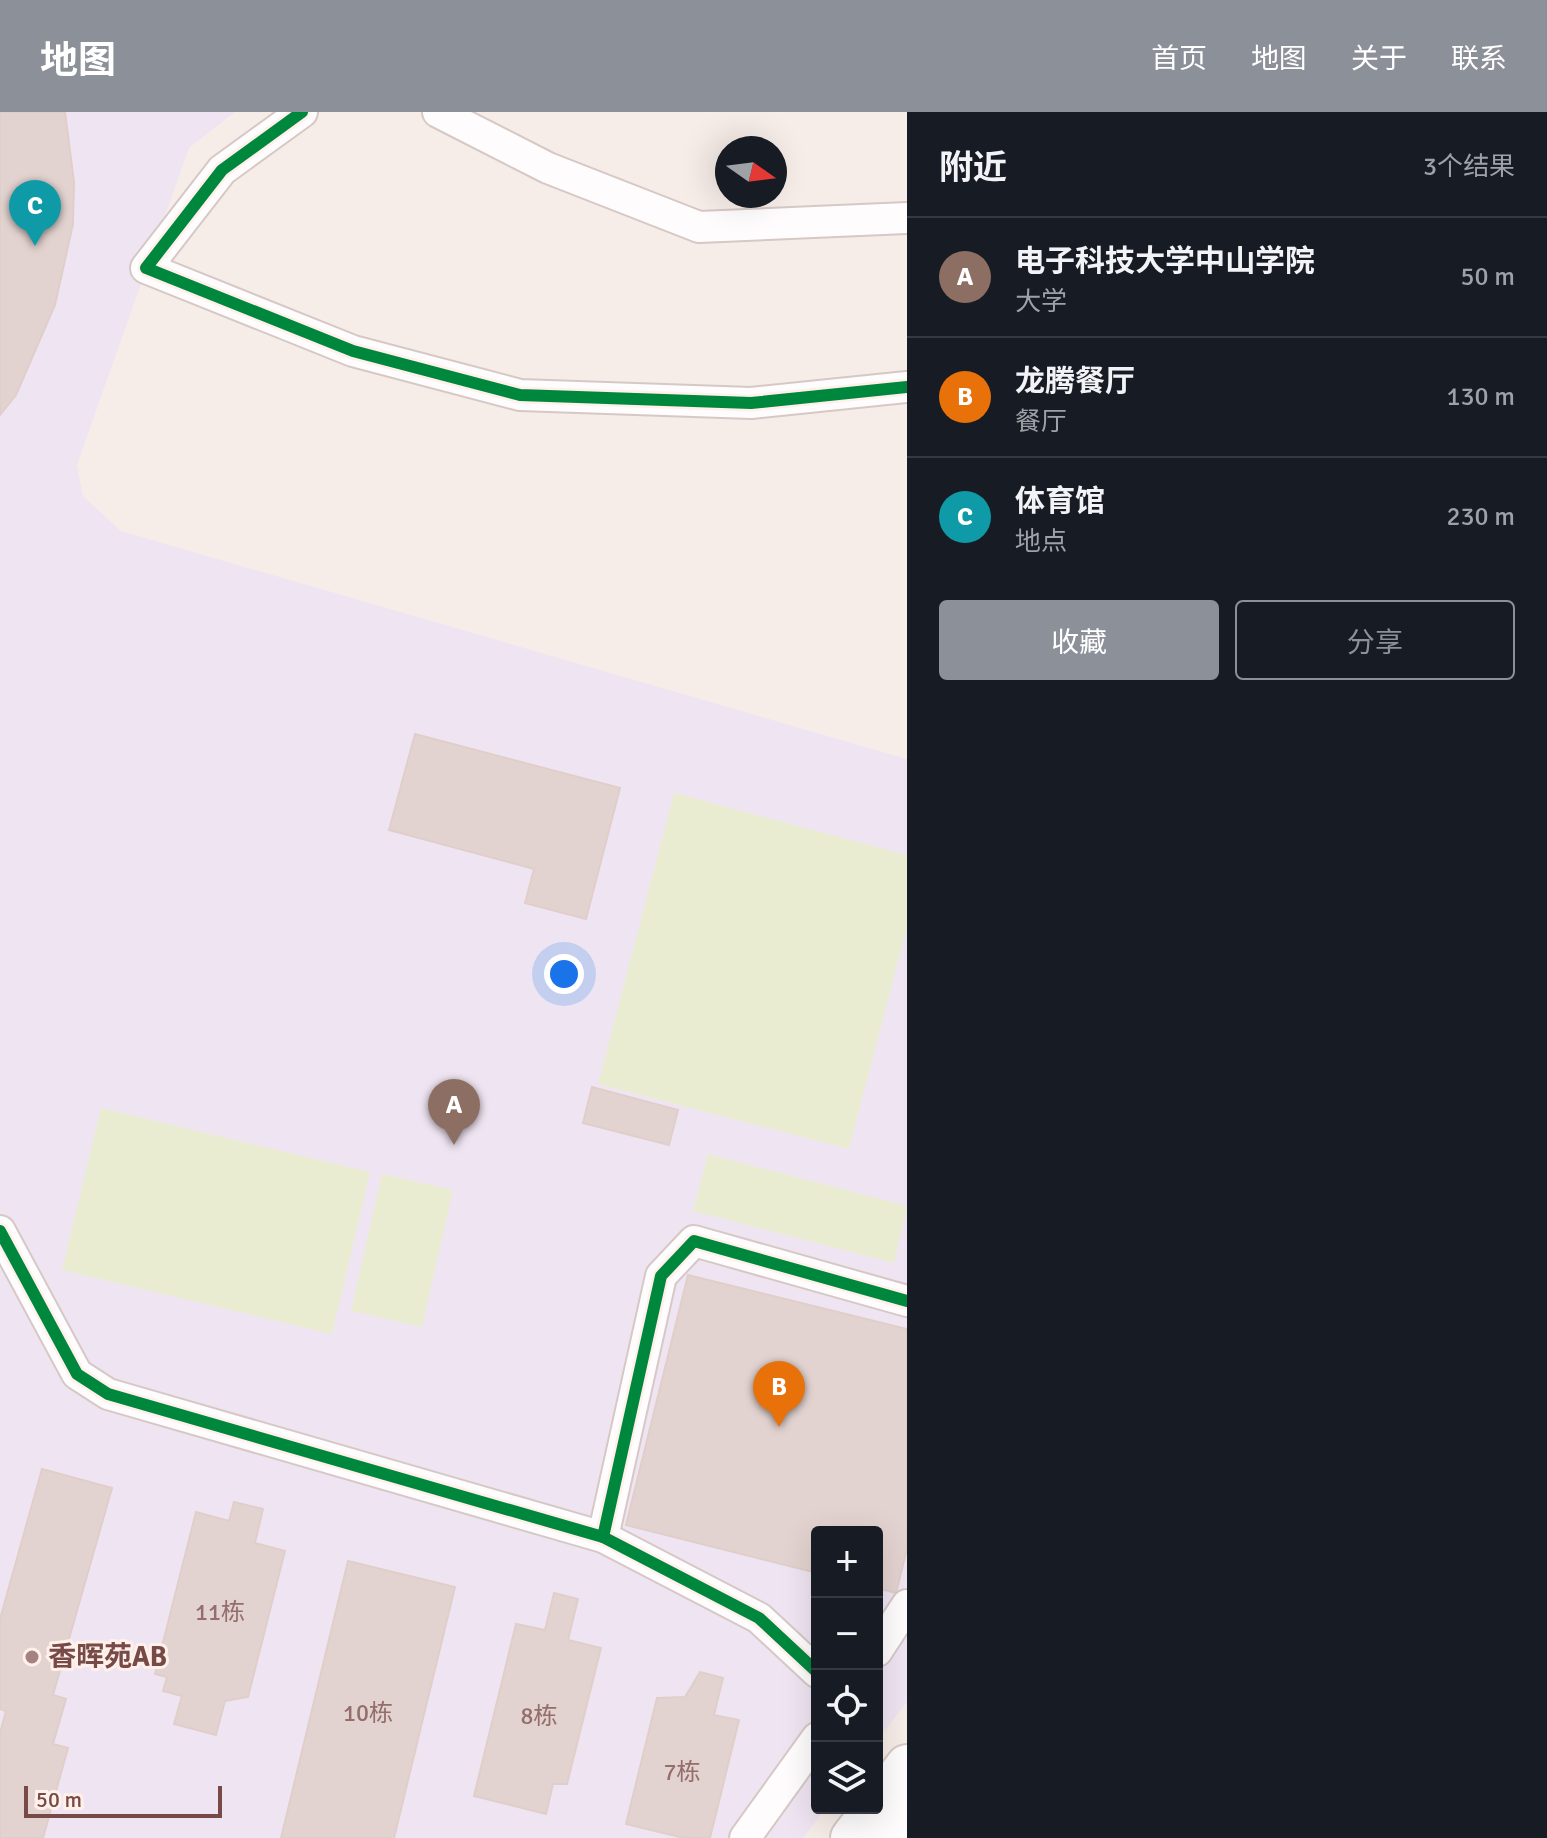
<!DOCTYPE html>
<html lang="zh">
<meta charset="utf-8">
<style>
:root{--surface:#171b24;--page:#20242c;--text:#f1f3f6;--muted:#9ea1a6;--line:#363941;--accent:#8c9099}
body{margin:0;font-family:Signika,"Noto Sans SC",sans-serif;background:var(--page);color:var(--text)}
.controls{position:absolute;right:24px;bottom:24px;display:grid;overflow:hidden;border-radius:8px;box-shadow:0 8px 32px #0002}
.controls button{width:72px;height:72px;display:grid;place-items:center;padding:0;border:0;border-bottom:2px solid var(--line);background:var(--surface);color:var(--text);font:40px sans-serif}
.compass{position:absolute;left:715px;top:24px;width:72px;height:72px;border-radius:50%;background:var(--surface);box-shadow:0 8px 32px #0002;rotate:104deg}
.scale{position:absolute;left:24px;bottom:20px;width:198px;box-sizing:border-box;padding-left:8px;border:4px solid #774947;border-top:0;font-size:22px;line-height:28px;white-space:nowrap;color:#774947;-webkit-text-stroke:6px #fff0ea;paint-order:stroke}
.you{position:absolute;left:564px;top:862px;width:28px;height:28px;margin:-20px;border:6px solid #fff;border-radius:50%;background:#1a73e8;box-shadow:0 0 0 12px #1a73e833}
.badge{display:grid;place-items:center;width:52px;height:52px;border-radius:50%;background:var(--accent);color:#fff;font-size:26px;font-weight:700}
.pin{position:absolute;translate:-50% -66px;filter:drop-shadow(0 2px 4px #0008)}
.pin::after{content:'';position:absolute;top:42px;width:28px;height:24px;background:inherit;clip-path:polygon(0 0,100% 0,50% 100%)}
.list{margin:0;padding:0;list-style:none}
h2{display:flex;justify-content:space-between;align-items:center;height:104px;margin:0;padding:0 32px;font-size:34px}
h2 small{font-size:26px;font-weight:400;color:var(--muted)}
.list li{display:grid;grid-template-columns:52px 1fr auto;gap:24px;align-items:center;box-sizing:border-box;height:120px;padding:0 32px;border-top:2px solid var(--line)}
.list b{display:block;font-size:30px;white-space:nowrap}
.list p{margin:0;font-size:26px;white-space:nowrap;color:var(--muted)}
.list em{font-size:26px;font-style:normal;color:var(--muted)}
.actions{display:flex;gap:16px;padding:24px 32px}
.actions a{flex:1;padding:18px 0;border:2px solid var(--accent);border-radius:8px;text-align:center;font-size:28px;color:var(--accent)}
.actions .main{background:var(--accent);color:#fff}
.icon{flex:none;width:44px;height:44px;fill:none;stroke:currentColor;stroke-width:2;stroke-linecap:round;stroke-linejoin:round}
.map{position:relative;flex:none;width:907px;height:1726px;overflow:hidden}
header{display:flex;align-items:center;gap:48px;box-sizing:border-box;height:112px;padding:0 40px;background:var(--accent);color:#fff}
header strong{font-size:38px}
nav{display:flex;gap:44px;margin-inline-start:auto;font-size:28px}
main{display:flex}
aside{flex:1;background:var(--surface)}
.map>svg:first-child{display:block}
.education{fill:#efe5f2}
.green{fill:#eaecd2}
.building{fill:#e3d3d0;stroke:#e0ceca;stroke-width:2}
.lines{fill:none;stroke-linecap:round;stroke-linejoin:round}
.street-casing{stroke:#d6c8c5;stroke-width:34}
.secondary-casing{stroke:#d8cac6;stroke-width:46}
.street{stroke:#fefcfc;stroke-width:30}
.secondary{stroke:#fefcfc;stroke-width:42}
.cycleway-casing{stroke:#fff0ea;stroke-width:17}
.cycleway{stroke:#00873e;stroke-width:12}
.poi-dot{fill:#a4827f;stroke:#fff0ea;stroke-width:3}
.labels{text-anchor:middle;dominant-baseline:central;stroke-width:6;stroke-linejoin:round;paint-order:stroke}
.number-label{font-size:24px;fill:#946e6c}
.poi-label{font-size:28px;font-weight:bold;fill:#774947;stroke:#fff0ea;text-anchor:start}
</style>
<header>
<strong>地图</strong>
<nav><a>首页</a><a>地图</a><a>关于</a><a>联系</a></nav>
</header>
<main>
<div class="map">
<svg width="907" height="1726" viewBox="0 0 907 1726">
<rect width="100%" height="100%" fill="#f7ede8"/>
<path class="education" d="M0,0H235L189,36L77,353L83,384L121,419L907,647V1590L877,1629V1420H817V1696H826L803,1726H0Z"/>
<g class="green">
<path d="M674,681L907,743V815L849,1037L598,972Z"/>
<path d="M101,996L370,1060L332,1222L62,1158Z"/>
<path d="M708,1042L907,1094L894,1151L693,1099Z"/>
<path d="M382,1062L453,1078L422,1215L351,1199Z"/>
</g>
<g class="building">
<path d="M0,0H65L74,70L73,112L55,193L16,283L0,303Z"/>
<path d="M415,622L620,676L586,807L525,791L534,757L389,718Z"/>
<path d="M592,975L678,998L669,1033L583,1011Z"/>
<path d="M688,1163L907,1217V1437L896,1481L877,1476V1420H817V1461L626,1413Z"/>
<path d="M42,1357L112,1376L53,1583L66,1587L53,1632L68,1636L43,1726H0V1621L6,1599L0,1597V1507Z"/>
<path d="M234,1390L263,1397L255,1431L285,1439L248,1585L225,1589L216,1623L174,1612L182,1584L163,1579L167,1565L155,1562L196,1400L229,1409Z"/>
<path d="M348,1449L455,1475L394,1726H281Z"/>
<path d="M554,1481L578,1487L568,1528L601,1536L567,1672H553L546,1702L474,1684L516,1512L545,1518Z"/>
<path d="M700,1560L723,1566L714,1603L739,1608L710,1726H684L626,1712L657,1586L685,1585Z"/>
</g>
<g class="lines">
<defs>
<g id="street">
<path d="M302,0L222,58L146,156L353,239L520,283L751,291L907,275"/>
<path d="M438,0L548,56L699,115L907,106"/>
<path d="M0,1119L77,1262L108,1282L603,1425L759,1506L817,1560"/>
<path d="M603,1425L661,1164L694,1129L907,1189"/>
<path d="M877,1539L907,1493"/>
<path d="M745,1726L817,1626"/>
</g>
<g id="secondary">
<path d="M877,1693L907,1654"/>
<path d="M852,1726L875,1696"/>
<path d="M889,1726L907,1703"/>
</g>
</defs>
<use href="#street" class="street-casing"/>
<use href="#secondary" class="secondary-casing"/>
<use href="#street" class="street"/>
<use href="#secondary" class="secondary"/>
<defs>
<g id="cycleway">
<path d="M302,0L222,58L146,156L353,239L520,283L751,291L907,275"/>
<path d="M0,1119L77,1262L108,1282L603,1425L759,1506L817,1560"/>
<path d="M603,1425L661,1164L694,1129L907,1189"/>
</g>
</defs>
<use href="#cycleway" class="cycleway-casing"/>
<use href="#cycleway" class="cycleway"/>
</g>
<circle class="poi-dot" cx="32" cy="1545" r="8"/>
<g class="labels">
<g class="number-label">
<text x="220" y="1500">11栋</text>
<text x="368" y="1601">10栋</text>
<text x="539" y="1604">8栋</text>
<text x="682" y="1660">7栋</text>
</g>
<g class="poi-label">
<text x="48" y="1545">香晖苑AB</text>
</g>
</g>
</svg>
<div class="controls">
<button>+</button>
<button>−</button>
<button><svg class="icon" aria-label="locate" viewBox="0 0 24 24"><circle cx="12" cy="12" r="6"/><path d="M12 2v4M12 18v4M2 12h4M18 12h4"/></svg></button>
<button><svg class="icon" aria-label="layers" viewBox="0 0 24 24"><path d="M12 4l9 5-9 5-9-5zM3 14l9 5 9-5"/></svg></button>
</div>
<svg class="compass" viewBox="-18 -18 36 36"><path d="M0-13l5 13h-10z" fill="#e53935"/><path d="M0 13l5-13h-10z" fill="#9ea1a6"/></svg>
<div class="scale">50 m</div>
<div class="you"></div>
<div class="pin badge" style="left:454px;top:1033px;background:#8d6e63">A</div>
<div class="pin badge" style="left:779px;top:1315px;background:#e8710a">B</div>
<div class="pin badge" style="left:35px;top:134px;background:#0f9aa8">C</div>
</div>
<aside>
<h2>附近<small>3个结果</small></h2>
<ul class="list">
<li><span class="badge" style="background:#8d6e63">A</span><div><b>电子科技大学中山学院</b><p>大学</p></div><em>50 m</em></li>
<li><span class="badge" style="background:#e8710a">B</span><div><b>龙腾餐厅</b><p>餐厅</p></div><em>130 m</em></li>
<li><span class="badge" style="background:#0f9aa8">C</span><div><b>体育馆</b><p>地点</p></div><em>230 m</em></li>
</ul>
<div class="actions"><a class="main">收藏</a><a>分享</a></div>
</aside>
</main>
